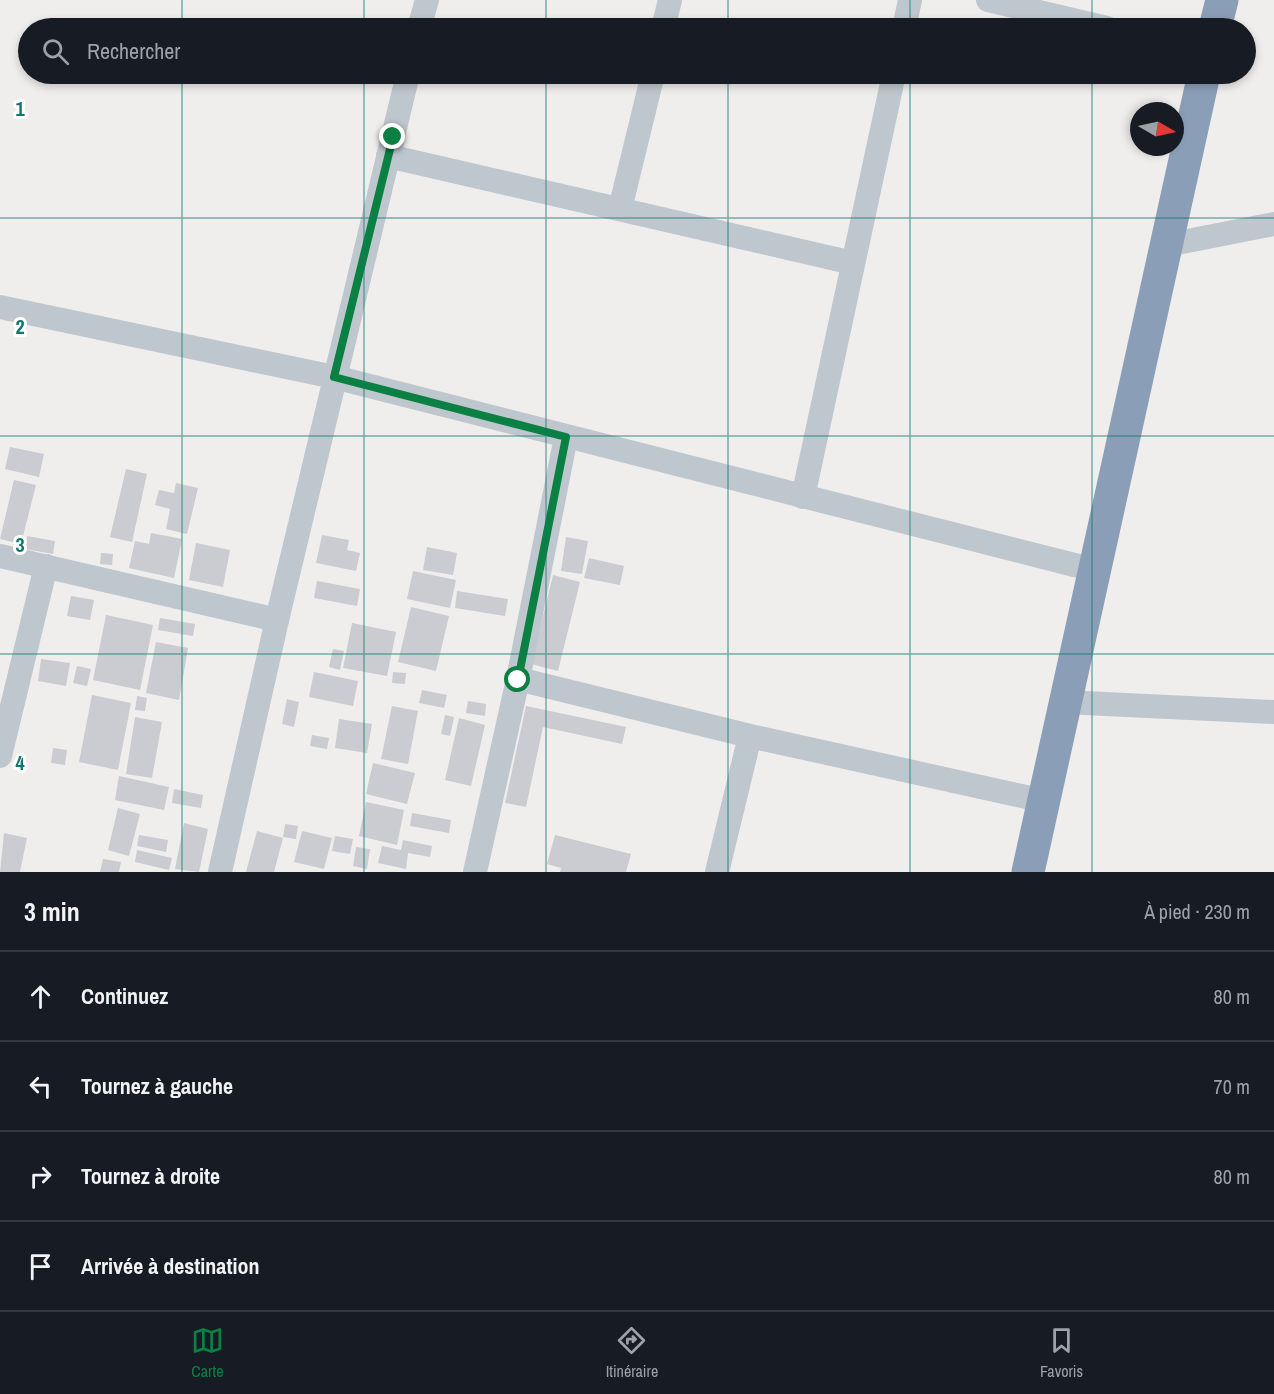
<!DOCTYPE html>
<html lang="fr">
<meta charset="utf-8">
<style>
:root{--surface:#171b24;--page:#20242c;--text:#f1f3f6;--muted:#9ea1a6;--line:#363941;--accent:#0b8043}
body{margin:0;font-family:"Archivo Narrow",sans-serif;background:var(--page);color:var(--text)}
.compass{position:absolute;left:1130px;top:102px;width:54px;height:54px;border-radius:50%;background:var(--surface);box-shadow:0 3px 9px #0003;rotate:99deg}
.stop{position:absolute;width:18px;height:18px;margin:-14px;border:4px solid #0b8043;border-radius:50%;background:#fff}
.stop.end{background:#0b8043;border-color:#fff;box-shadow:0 2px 6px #0008}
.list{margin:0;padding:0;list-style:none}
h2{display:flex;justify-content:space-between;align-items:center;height:78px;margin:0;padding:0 24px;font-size:26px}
h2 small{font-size:20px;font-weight:400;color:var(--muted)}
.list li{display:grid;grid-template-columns:39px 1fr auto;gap:18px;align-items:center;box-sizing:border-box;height:90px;padding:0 24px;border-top:2px solid var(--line)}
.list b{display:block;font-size:22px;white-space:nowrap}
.list em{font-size:20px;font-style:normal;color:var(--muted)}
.icon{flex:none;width:33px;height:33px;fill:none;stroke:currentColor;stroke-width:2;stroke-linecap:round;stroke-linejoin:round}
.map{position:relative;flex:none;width:1274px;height:872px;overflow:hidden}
.search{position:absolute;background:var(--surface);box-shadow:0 3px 9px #0003;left:18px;right:18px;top:18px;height:66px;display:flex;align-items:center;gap:15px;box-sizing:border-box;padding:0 21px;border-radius:33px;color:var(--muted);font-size:22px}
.sheet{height:438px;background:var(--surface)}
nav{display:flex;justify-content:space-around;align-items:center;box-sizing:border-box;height:84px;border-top:2px solid var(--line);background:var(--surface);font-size:16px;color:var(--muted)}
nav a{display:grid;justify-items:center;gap:3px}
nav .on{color:var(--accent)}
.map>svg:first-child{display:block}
.building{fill:#caccd1}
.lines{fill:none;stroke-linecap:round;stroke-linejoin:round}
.street{stroke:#bfc7ce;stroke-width:24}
.highway{stroke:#8a9fb7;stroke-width:33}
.route{stroke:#0b8043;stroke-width:8}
.grid{fill:none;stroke:#0f766e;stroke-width:1.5;stroke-opacity:0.55}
.grid-label{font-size:20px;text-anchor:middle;font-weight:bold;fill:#0f766e;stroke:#fff;stroke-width:6;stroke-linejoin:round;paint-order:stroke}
</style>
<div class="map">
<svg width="1274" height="872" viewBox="0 0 1274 872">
<rect width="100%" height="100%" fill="#f0eded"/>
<g class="building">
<path d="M10,447L44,454L39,477L5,469Z"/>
<path d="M126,469L147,474L132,542L110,537Z"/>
<path d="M14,480L36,485L21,544L0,539Z"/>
<path d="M176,483L198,488L187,534L166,529L170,509L155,505L159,490L174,493Z"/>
<path d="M151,533L182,539L174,578L129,568L135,541L149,544Z"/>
<path d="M322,535L349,540L347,550L360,553L356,571L316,563Z"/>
<path d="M27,536L55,541L53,554L25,549Z"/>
<path d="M566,537L588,541L582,574L561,571Z"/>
<path d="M196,543L230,550L223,587L189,580Z"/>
<path d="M427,547L457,553L453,575L423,570Z"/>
<path d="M101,553L113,554L112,565L100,564Z"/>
<path d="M589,558L624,566L620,585L584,578Z"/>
<path d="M413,571L456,580L450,608L407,599Z"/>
<path d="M553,575L580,582L558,671L531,664Z"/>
<path d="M317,581L360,589L357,606L314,598Z"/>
<path d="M457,591L508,599L505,616L455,608Z"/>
<path d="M71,596L94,600L90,620L67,616Z"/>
<path d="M411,607L449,616L436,671L398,662Z"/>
<path d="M106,615L153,625L140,690L93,680Z"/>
<path d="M160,618L195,624L193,636L158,630Z"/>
<path d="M352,623L396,632L387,676L343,668Z"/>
<path d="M156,642L188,648L179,700L146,693Z"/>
<path d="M333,649L344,651L340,670L329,667Z"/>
<path d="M41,659L70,663L66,686L38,681Z"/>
<path d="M77,666L91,669L87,686L73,683Z"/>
<path d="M314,672L358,681L353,706L309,697Z"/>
<path d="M393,672L406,673L405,684L392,683Z"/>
<path d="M422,690L447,695L444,708L419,703Z"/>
<path d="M92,695L131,703L118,770L79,762Z"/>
<path d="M137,696L147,698L145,711L135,710Z"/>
<path d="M287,699L299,702L294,727L282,724Z"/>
<path d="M468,701L486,704L485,716L466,713Z"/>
<path d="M392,706L418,711L408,764L381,759Z"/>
<path d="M526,706L626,727L622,744L543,727L526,807L505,803Z"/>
<path d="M445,715L454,717L450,736L441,734Z"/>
<path d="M135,717L162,722L152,778L126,774Z"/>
<path d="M459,718L485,725L471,786L445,780Z"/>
<path d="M339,719L372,724L367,753L335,748Z"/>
<path d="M312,735L329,738L327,749L310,746Z"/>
<path d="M53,748L67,750L65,765L51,763Z"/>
<path d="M373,763L415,773L407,804L366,794Z"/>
<path d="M119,776L169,787L164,810L115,800Z"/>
<path d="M174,789L203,795L201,808L172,803Z"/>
<path d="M366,802L404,810L397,845L359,836Z"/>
<path d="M118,808L140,814L129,856L108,850Z"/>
<path d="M412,813L451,820L449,833L410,826Z"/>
<path d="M184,823L208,829L199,872L175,869Z"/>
<path d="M285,824L298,826L296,839L283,837Z"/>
<path d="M257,831L283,838L274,872H246Z"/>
<path d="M302,831L332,838L324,869L294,862Z"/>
<path d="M4,833L27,838L20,872H0Z"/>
<path d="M139,835L168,840L166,852L137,846Z"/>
<path d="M555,835L631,854L626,872H560L561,868L547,864Z"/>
<path d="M335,836L353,839L350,854L332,851Z"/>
<path d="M403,840L432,846L430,857L408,853L406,869L378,863L382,846L401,850Z"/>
<path d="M356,847L370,849L367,869L353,866Z"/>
<path d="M137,850L172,858L169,870L135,862Z"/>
<path d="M103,859L121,862L119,872H100Z"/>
</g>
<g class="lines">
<g class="street">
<path d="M988,0L1107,28"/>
<path d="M419,28L427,0"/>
<path d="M663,28L670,0"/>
<path d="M904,28L910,0"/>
<path d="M388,156L853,263"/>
<path d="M620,209L653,74"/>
<path d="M1167,245L1274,224"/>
<path d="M0,307L334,377L1094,570"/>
<path d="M803,497L894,74"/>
<path d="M0,556L277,620"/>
<path d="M518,679L750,736L1044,801"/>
<path d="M1064,702L1274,712"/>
<path d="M0,756L46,566"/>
<path d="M220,872L277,620L408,74"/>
<path d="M475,872L518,679L566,437"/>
<path d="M717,872L750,736"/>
</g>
<g class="highway">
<path d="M1215,28L1222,0"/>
<path d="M1028,872L1204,74"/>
</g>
</g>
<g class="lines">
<path class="route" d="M393,137L334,377L566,437L518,680"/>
</g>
<path class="grid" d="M182,0V28M364,0V28M546,0V28M728,0V28M910,0V28M1092,0V28M182,74V872M364,74V872M546,74V872M728,74V872M910,74V872M1092,74V872M0,218H1274M0,436H1274M0,654H1274"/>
<g class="grid-label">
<text x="20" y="116">1</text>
<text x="20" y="334">2</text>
<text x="20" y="552">3</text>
<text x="20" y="770">4</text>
</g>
</svg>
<svg class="compass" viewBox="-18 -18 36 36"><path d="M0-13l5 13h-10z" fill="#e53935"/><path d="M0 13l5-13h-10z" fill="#9ea1a6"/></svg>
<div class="stop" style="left:518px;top:680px"></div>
<div class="stop end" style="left:393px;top:137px"></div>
<div class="search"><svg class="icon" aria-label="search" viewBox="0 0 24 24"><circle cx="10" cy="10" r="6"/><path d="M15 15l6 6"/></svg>Rechercher</div>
</div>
<section class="sheet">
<h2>3 min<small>À pied · 230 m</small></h2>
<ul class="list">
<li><svg class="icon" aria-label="ahead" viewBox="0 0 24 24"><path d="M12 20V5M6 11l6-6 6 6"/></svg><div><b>Continuez</b></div><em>80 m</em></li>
<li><svg class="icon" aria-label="left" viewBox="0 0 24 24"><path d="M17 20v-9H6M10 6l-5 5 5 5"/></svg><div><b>Tournez à gauche</b></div><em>70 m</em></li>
<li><svg class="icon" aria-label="right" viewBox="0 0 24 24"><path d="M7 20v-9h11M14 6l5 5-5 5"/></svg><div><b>Tournez à droite</b></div><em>80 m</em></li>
<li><svg class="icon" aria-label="arrive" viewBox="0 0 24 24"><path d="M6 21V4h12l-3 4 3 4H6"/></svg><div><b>Arrivée à destination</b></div></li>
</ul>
</section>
<nav>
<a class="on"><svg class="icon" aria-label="map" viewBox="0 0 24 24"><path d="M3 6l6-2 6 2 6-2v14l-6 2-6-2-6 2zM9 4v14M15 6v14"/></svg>Carte</a>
<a><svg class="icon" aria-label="directions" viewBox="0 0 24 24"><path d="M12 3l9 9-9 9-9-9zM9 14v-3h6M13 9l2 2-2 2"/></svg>Itinéraire</a>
<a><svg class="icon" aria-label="saved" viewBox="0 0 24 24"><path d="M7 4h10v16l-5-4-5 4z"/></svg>Favoris</a>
</nav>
